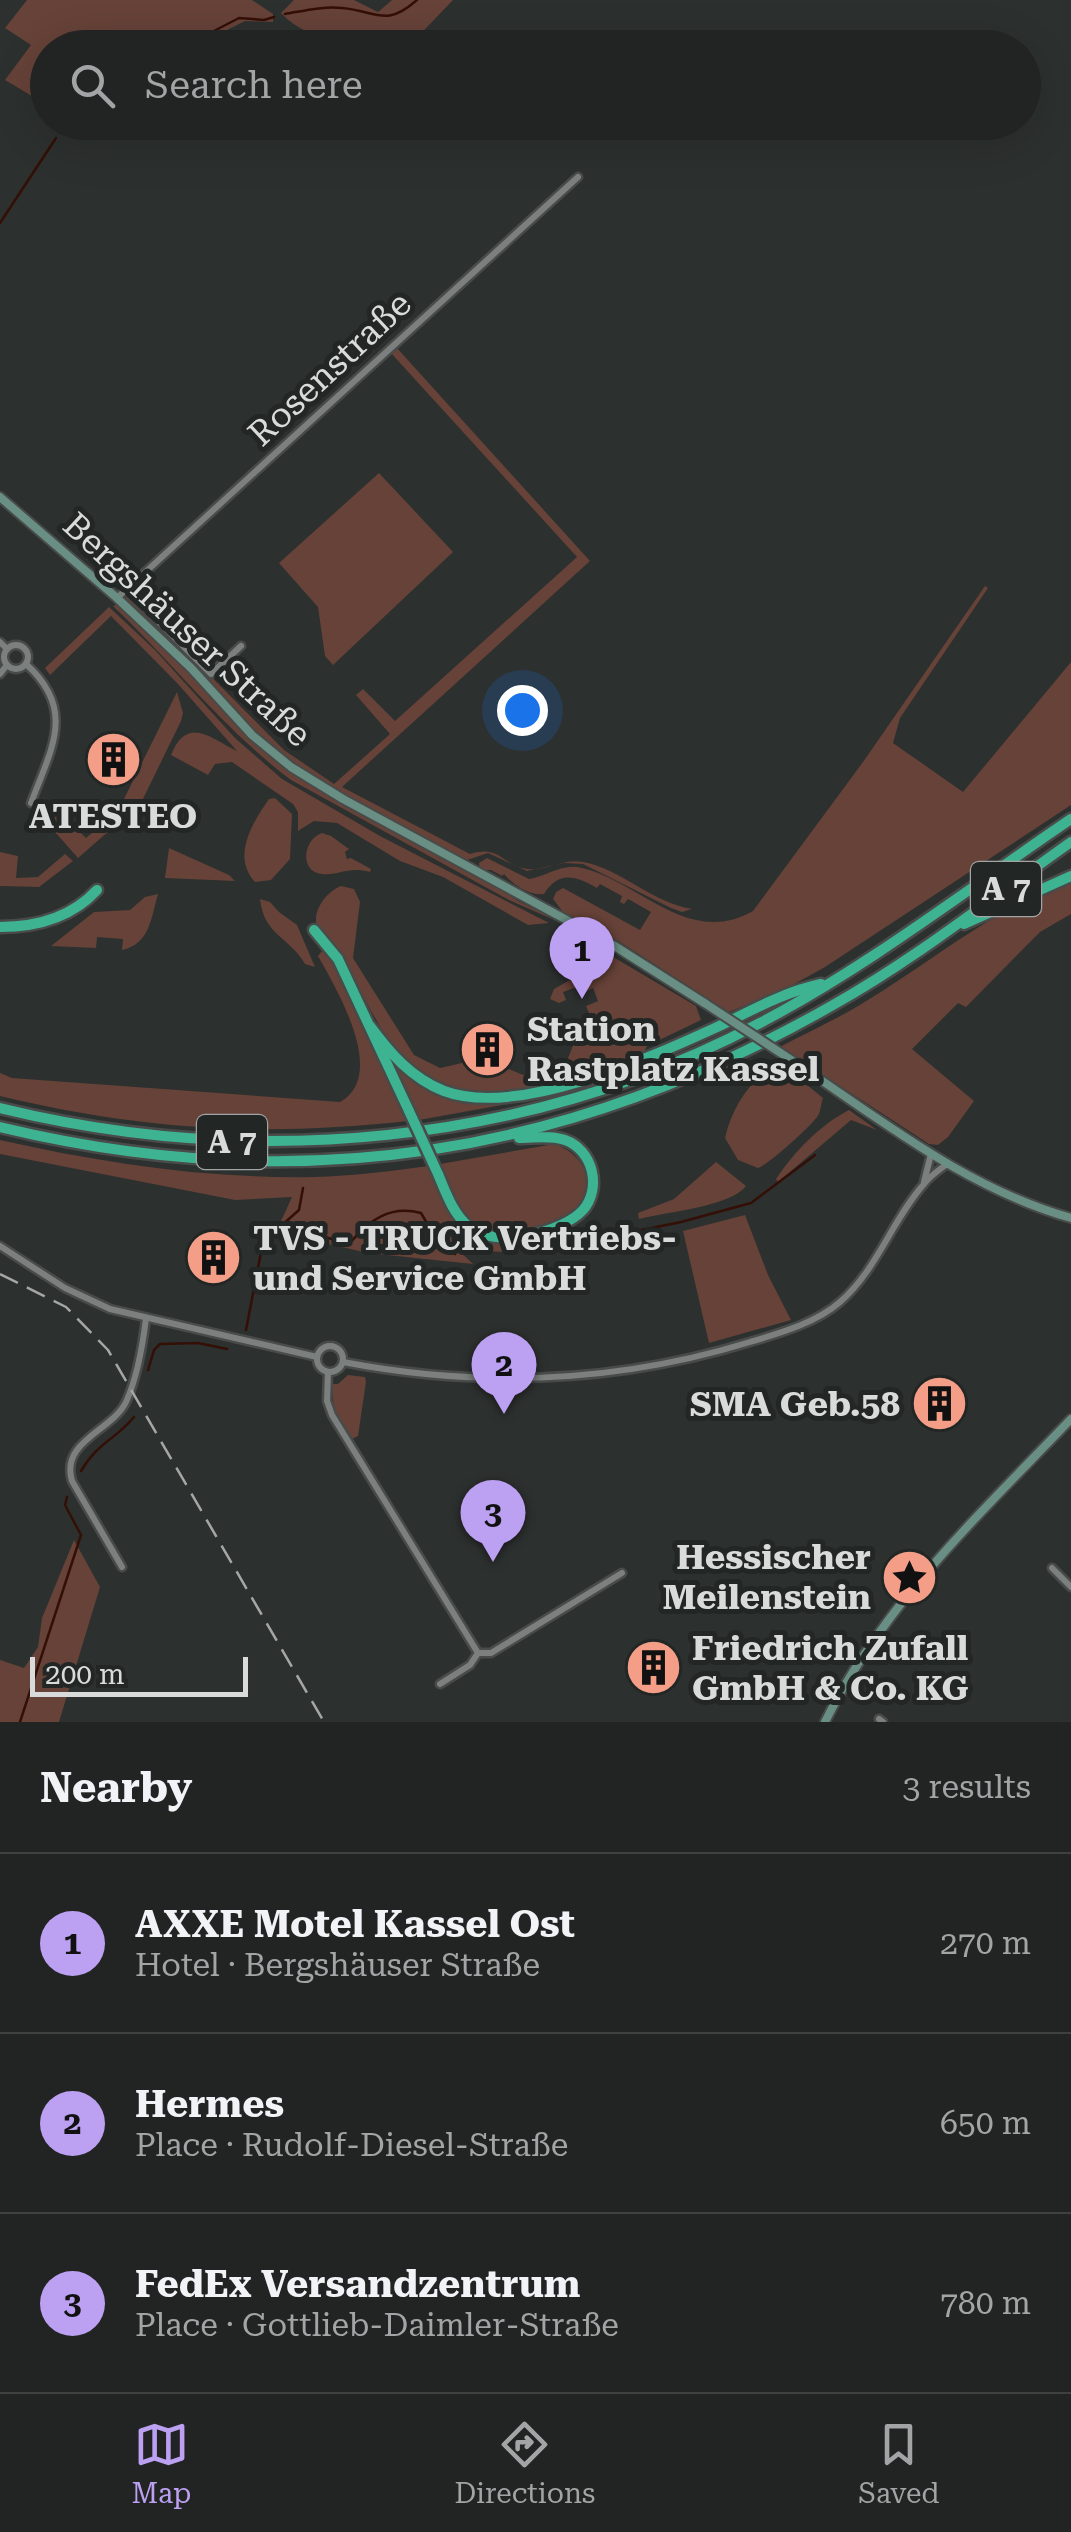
<!DOCTYPE html>
<meta charset="utf-8">
<style>
:root{--surface:#212422;--page:#292c2a;--text:#f1f3f6;--muted:#a2a4a5;--line:#3e4140;--accent:#bca0f2}
body{margin:0;font-family:"Roboto Serif",serif;background:var(--page);color:var(--text)}
.scale{position:absolute;left:30px;bottom:25px;width:218px;box-sizing:border-box;padding-left:10px;border:5px solid #d9dbdb;border-top:0;font-size:28px;line-height:35px;white-space:nowrap;color:#d9dbdb;-webkit-text-stroke:8px #222624;paint-order:stroke}
.you{position:absolute;left:522px;top:710px;width:35px;height:35px;margin:-25px;border:8px solid #fff;border-radius:50%;background:#1a73e8;box-shadow:0 0 0 15px #1a73e833}
.badge{display:grid;place-items:center;width:65px;height:65px;border-radius:50%;background:var(--accent);color:#111;font-size:32px;font-weight:700}
.pin{position:absolute;translate:-50% -82px;filter:drop-shadow(0 2px 5px #0008)}
.pin::after{content:'';position:absolute;top:52px;width:35px;height:30px;background:inherit;clip-path:polygon(0 0,100% 0,50% 100%)}
.list{margin:0;padding:0;list-style:none}
h2{display:flex;justify-content:space-between;align-items:center;height:130px;margin:0;padding:0 40px;font-size:42px}
h2 small{font-size:32px;font-weight:400;color:var(--muted)}
.list li{display:grid;grid-template-columns:65px 1fr auto;gap:30px;align-items:center;box-sizing:border-box;height:180px;padding:0 40px;border-top:2px solid var(--line)}
.list b{display:block;font-size:38px;white-space:nowrap}
.list p{margin:0;font-size:32px;white-space:nowrap;color:var(--muted)}
.list em{font-size:32px;font-style:normal;color:var(--muted)}
.icon{flex:none;width:55px;height:55px;fill:none;stroke:currentColor;stroke-width:2;stroke-linecap:round;stroke-linejoin:round}
.map{position:relative;flex:none;width:1071px;height:1722px;overflow:hidden}
.search{position:absolute;background:var(--surface);box-shadow:0 10px 40px #0002;left:30px;right:30px;top:30px;height:110px;display:flex;align-items:center;gap:25px;box-sizing:border-box;padding:0 35px;border-radius:55px;color:var(--muted);font-size:38px}
.sheet{height:670px;background:var(--surface)}
nav{display:flex;justify-content:space-around;align-items:center;box-sizing:border-box;height:140px;border-top:2px solid var(--line);background:var(--surface);font-size:28px;color:var(--muted)}
nav a{display:grid;justify-items:center;gap:5px}
nav .on{color:var(--accent)}
.map>svg:first-child{display:block}
.green{fill:#664238}
.lines{fill:none;stroke-linecap:round;stroke-linejoin:round}
.stream{stroke:#330f06;stroke-width:2.5}
.minor-casing{stroke:#484b49;stroke-width:11}
.secondary-casing{stroke:#484b49;stroke-width:12}
.motorway-casing{stroke:#484b49;stroke-width:15}
.minor{stroke:#7b807e;stroke-width:6}
.secondary{stroke:#698f84;stroke-width:8}
.motorway{stroke:#3eb392;stroke-width:10}
.rail{stroke:#a4a7a6;stroke-width:2.5;stroke-dasharray:20 10;stroke-linecap:butt}
.secondary-bridge-casing{stroke:#484b49;stroke-width:12;stroke-linecap:butt}
.motorway-bridge-casing{stroke:#484b49;stroke-width:15;stroke-linecap:butt}
.secondary-bridge{stroke:#698f84;stroke-width:8}
.motorway-bridge{stroke:#3eb392;stroke-width:10}
.labels{text-anchor:middle;dominant-baseline:central;stroke-width:10;stroke-linejoin:round;paint-order:stroke}
.shield{fill:#222624;stroke:#a2a5a4;stroke-width:2.5}
.shield-label{font-size:32px;font-weight:bold;fill:#d9dbdb}
.street-label{font-size:35px;fill:#d9dbdb;stroke:#222624}
.poi-label{font-size:35px;font-weight:bold;fill:#d9dbdb;stroke:#222624;text-anchor:start}
</style>
<div class="map">
<svg width="1071" height="1722" viewBox="0 0 1071 1722">
<rect width="100%" height="100%" fill="#2c302e"/>
<g class="green">
<path d="M27,0H252L273,14V22L245,21L193,47L48,48L47,105L5,80L31,45L5,28Z"/>
<path d="M294,0H354L378,12L392,0H453L407,48C365,48 311,45 281,13Z"/>
<path d="M396,347L590,561L342,787L470,854C501,844 503,867 528,869C547,871 564,858 583,862C621,869 651,902 692,909L682,912L671,908L583,864L564,863L527,871L488,853L464,861C410,832 346,804 297,767C234,720 181,658 126,602V596L132,597L284,750L334,784L390,734L356,695L363,689L395,721L577,557L390,352Z"/>
<path d="M379,473L453,552L333,665L325,656L318,607L279,563Z"/>
<path d="M985,586L988,588L900,718L893,743L963,792L1071,662V805L825,967L789,987L729,1012L620,942L563,912L553,899L556,892L563,888L640,930L651,912L628,899L624,904L620,902L622,896L600,884L597,888C576,876 559,870 544,894C529,896 511,883 504,874L502,876L491,870H480L479,863L487,858L529,879C548,876 562,863 582,868C639,881 688,948 753,911L863,762Z"/>
<path d="M118,604L189,670L245,734L278,763L342,803L508,894C521,905 537,908 552,919L509,900L291,780C224,730 173,663 113,606Z"/>
<path d="M109,607L155,650L235,738L282,779L380,836L549,923L528,925L443,877L400,861L337,823L314,821L298,831V812L293,804L232,762L215,764L208,775L171,755C187,714 212,739 237,751L178,684L111,616L50,675L45,668Z"/>
<path d="M177,692L183,713L181,721L141,803L78,858L40,815L44,807V798L86,838L104,823L80,799L111,812L124,799Z"/>
<path d="M275,798L292,814L290,859L271,880L255,882C231,856 253,822 269,799Z"/>
<path d="M322,833L331,836L349,849L345,852L347,859L351,858L371,869L370,872C348,866 339,876 322,874C299,872 303,839 322,833Z"/>
<path d="M169,848L229,875L235,881L165,878Z"/>
<path d="M0,852L18,856L16,878L38,877L65,854L73,861L39,887L0,886Z"/>
<path d="M1071,881V914L1040,932L966,1007L958,1003L912,1049L974,1101L948,1137L938,1145L929,1144L780,1047C808,1032 837,1019 863,1003C933,961 993,908 1071,881Z"/>
<path d="M341,886L354,889L360,902L353,958L414,1055L440,1068L462,1063L480,1052L487,1061L496,1054L503,1061L501,1066L533,1079L563,1071L574,1043L587,1037L589,1041L594,1039L592,1035L611,1027L606,1014L592,1020L586,1006L598,1001L593,988L585,992L582,985L563,992L566,1000L559,1003L550,999L554,989L584,972L582,959L588,942L696,1006L701,1020L647,1046L644,1052C596,1068 525,1099 474,1093C391,1082 380,1017 341,958C334,946 316,936 316,921C315,907 328,891 341,886Z"/>
<path d="M158,894C151,918 150,944 122,950L123,939L97,937L96,948L51,946L94,912L130,910L145,897Z"/>
<path d="M260,899L270,902L279,912L297,925L315,967L305,964C290,937 264,936 260,899Z"/>
<path d="M322,951L335,961L408,1121C263,1137 142,1130 0,1096V1073L12,1078L340,1102C388,1075 337,990 318,956Z"/>
<path d="M780,1063L823,1098C821,1103 821,1109 819,1114C814,1124 768,1165 758,1168L738,1160L725,1138C732,1107 751,1077 780,1063Z"/>
<path d="M398,1067L412,1078L502,1101V1105L419,1120L395,1068Z"/>
<path d="M849,1110L877,1130L851,1120L778,1182L776,1179C794,1152 820,1125 849,1110Z"/>
<path d="M0,1140C102,1163 208,1179 314,1177C352,1176 391,1171 429,1166C466,1244 472,1252 558,1231L556,1238C514,1255 484,1260 448,1231L454,1246L473,1264L368,1253L276,1232L292,1197L235,1200L0,1154Z"/>
<path d="M554,1144C581,1152 602,1184 576,1209C556,1228 497,1243 474,1224C456,1210 449,1184 440,1164Z"/>
<path d="M716,1162L746,1186C730,1207 665,1212 639,1219L638,1213L674,1199Z"/>
<path d="M745,1215L768,1275L791,1320L709,1343L683,1231Z"/>
<path d="M348,1375L365,1377L366,1382L358,1436L352,1439L334,1412L332,1384H338Z"/>
<path d="M74,1540L100,1587L59,1722H0V1660L24,1668L38,1647L42,1618Z"/>
</g>
<g class="lines">
<g class="stream">
<path d="M285,14C303,11 323,6 342,8C377,11 385,28 417,0"/>
<path d="M181,48L239,18L264,20L274,17"/>
<path d="M60,125L62,122"/>
<path d="M0,223L56,138"/>
<path d="M279,1227L350,1243C369,1220 390,1205 421,1213L442,1249L455,1254"/>
<path d="M588,1241L681,1222L751,1203L815,1155"/>
<path d="M246,1330L263,1242L299,1210L303,1188"/>
<path d="M148,1370L154,1350L160,1344L198,1343L227,1349"/>
<path d="M81,1471C98,1442 115,1440 134,1417"/>
<path d="M20,1722L81,1535L65,1505L67,1497"/>
</g>
<defs>
<g id="minor">
<path d="M126,589L211,674L241,646"/>
<path d="M117,598L578,177"/>
<path d="M0,642L7,649"/>
<circle cx="16" cy="657" r="12"/>
<path d="M26,664C77,710 51,749 31,803"/>
<path d="M0,674L7,665"/>
<path d="M924,1182L931,1154"/>
<path d="M0,1246L65,1288L110,1309L317,1357"/>
<circle cx="330" cy="1359" r="13"/>
<path d="M343,1362C479,1388 617,1383 750,1342C780,1333 816,1323 840,1302C877,1270 892,1220 924,1184C930,1176 939,1170 947,1164"/>
<path d="M328,1372L327,1401L332,1415L478,1653H491L622,1573"/>
<path d="M122,1567L72,1481C60,1441 112,1431 126,1402C137,1378 143,1343 146,1318"/>
<path d="M1052,1568L1071,1587"/>
<path d="M440,1684L470,1665L478,1653"/>
<path d="M879,1719L883,1722"/>
</g>
<g id="secondary">
<path d="M0,497L117,598L191,668L252,735L291,767L343,799L613,945L706,1004"/>
<path d="M796,1063C884,1122 968,1189 1071,1218"/>
<path d="M825,1722C883,1604 982,1512 1071,1419"/>
</g>
<g id="motorway">
<path d="M964,924L1071,876"/>
<path d="M0,927C36,927 72,917 97,890"/>
<path d="M314,930L338,959L409,1111"/>
<path d="M370,1026C390,1053 411,1078 444,1091C517,1118 647,1059 715,1028C749,1012 783,992 821,984"/>
<path d="M0,1108C254,1170 527,1146 760,1023C869,966 969,888 1071,819"/>
<path d="M0,1127C299,1199 567,1157 833,1005C917,958 993,897 1071,842"/>
<path d="M438,1174C446,1193 453,1214 469,1227C494,1249 562,1233 583,1210C602,1188 593,1150 565,1140C551,1135 534,1138 519,1138"/>
</g>
</defs>
<use href="#minor" class="minor-casing"/>
<use href="#secondary" class="secondary-casing"/>
<use href="#motorway" class="motorway-casing"/>
<use href="#minor" class="minor"/>
<use href="#secondary" class="secondary"/>
<use href="#motorway" class="motorway"/>
<path class="rail" d="M0,1274L66,1307L108,1350L324,1722"/>
<defs>
<path id="secondary-bridge" d="M706,1004L796,1063"/>
<path id="motorway-bridge" d="M409,1111L438,1174"/>
</defs>
<use href="#secondary-bridge" class="secondary-bridge-casing"/>
<use href="#motorway-bridge" class="motorway-bridge-casing"/>
<use href="#secondary-bridge" class="secondary-bridge"/>
<use href="#motorway-bridge" class="motorway-bridge"/>
</g>
<defs>
<symbol id="building-disc" viewBox="-11 -11 22 22"><circle r="9.5" fill="#f49e87" stroke="#222624"/><path d="M-4-6H4V6H1V3H-1V6H-4ZM-2.5-4.3h1.7v1.8h-1.7ZM.8-4.3h1.7v1.8H.8ZM-2.5-1h1.7V.8h-1.7ZM.8-1h1.7V.8H.8Z" fill="#111"/></symbol>
<symbol id="sight-disc" viewBox="-11 -11 22 22"><circle r="9.5" fill="#f49e87" stroke="#222624"/><path d="M0-6L1.8-2.2L6-1.7L2.9 1.2L3.7 5.4L0 3.3L-3.7 5.4L-2.9 1.2L-6-1.7L-1.8-2.2Z" fill="#111"/></symbol>
</defs>
<g fill-rule="evenodd">
<use href="#building-disc" x="82" y="728" width="63" height="63"/>
<use href="#building-disc" x="456" y="1018" width="63" height="63"/>
<use href="#building-disc" x="182" y="1226" width="63" height="63"/>
<use href="#building-disc" x="908" y="1372" width="63" height="63"/>
<use href="#sight-disc" x="878" y="1546" width="63" height="63"/>
<use href="#building-disc" x="622" y="1636" width="63" height="63"/>
</g>
<g class="labels">
<g class="shield">
<rect x="971" y="862" width="70" height="54" rx="8"/>
<rect x="197" y="1115" width="70" height="54" rx="8"/>
</g>
<g class="shield-label">
<text x="1006" y="889">A 7</text>
<text x="232" y="1142">A 7</text>
</g>
<g class="street-label">
<text transform="translate(330 369) rotate(-43)">Rosenstraße</text>
<text transform="translate(187 630) rotate(43)">Bergshäuser Straße</text>
</g>
<g class="poi-label">
<text x="113" y="816" text-anchor="middle">ATESTEO</text>
<text x="527" y="1029">Station<tspan x="527" dy="40">Rastplatz Kassel</tspan></text>
<text x="253" y="1238">TVS - TRUCK Vertriebs-<tspan x="253" dy="40">und Service GmbH</tspan></text>
<text x="900" y="1404" text-anchor="end">SMA Geb.58</text>
<text x="871" y="1557" text-anchor="end">Hessischer<tspan x="871" dy="40">Meilenstein</tspan></text>
<text x="692" y="1648">Friedrich Zufall<tspan x="692" dy="40">GmbH &amp; Co. KG</tspan></text>
</g>
</g>
</svg>
<div class="scale">200 m</div>
<div class="you"></div>
<div class="pin badge" style="left:582px;top:999px">1</div>
<div class="pin badge" style="left:504px;top:1414px">2</div>
<div class="pin badge" style="left:493px;top:1562px">3</div>
<div class="search"><svg class="icon" aria-label="search" viewBox="0 0 24 24"><circle cx="10" cy="10" r="6"/><path d="M15 15l6 6"/></svg>Search here</div>
</div>
<section class="sheet">
<h2>Nearby<small>3 results</small></h2>
<ul class="list">
<li><span class="badge">1</span><div><b>AXXE Motel Kassel Ost</b><p>Hotel · Bergshäuser Straße</p></div><em>270 m</em></li>
<li><span class="badge">2</span><div><b>Hermes</b><p>Place · Rudolf-Diesel-Straße</p></div><em>650 m</em></li>
<li><span class="badge">3</span><div><b>FedEx Versandzentrum</b><p>Place · Gottlieb-Daimler-Straße</p></div><em>780 m</em></li>
</ul>
</section>
<nav>
<a class="on"><svg class="icon" aria-label="map" viewBox="0 0 24 24"><path d="M3 6l6-2 6 2 6-2v14l-6 2-6-2-6 2zM9 4v14M15 6v14"/></svg>Map</a>
<a><svg class="icon" aria-label="directions" viewBox="0 0 24 24"><path d="M12 3l9 9-9 9-9-9zM9 14v-3h6M13 9l2 2-2 2"/></svg>Directions</a>
<a><svg class="icon" aria-label="saved" viewBox="0 0 24 24"><path d="M7 4h10v16l-5-4-5 4z"/></svg>Saved</a>
</nav>
